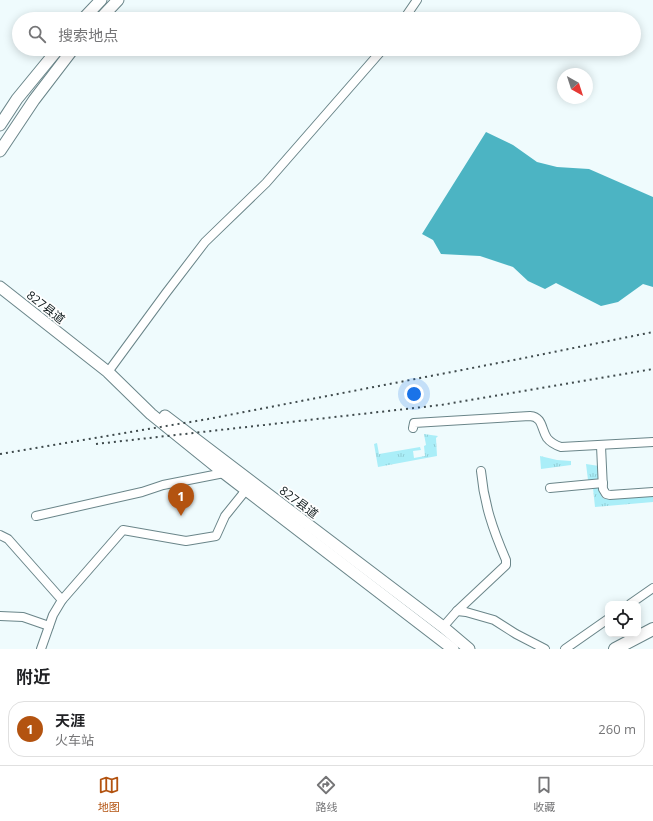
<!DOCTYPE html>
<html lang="zh">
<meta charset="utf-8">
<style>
:root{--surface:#fff;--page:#f2f2f2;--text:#202124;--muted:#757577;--line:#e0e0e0;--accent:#b35310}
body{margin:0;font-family:"Open Sans","Noto Sans SC",sans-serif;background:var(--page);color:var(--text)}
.controls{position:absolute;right:12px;bottom:12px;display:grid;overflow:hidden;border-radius:8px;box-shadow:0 2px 10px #0003}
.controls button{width:36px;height:36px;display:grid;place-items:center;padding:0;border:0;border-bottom:1px solid var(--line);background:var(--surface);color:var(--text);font:20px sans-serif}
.compass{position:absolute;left:557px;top:68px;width:36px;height:36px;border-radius:50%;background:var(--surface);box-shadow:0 2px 10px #0003;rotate:141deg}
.you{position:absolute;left:414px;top:394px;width:14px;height:14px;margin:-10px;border:3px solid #fff;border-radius:50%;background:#1a73e8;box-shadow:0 0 0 6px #1a73e833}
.badge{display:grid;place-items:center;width:26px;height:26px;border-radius:50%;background:var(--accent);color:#fff;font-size:13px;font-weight:700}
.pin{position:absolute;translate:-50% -33px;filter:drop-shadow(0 1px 2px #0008)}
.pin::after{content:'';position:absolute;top:21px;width:14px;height:12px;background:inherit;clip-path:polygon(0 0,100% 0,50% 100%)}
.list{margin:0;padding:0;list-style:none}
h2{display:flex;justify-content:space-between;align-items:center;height:52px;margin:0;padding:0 16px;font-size:17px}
h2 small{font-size:13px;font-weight:400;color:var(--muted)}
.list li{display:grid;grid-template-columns:26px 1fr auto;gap:12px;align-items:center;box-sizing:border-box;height:56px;margin:0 8px 8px;padding:0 8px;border:1px solid var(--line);border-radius:16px}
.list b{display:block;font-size:15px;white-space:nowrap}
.list p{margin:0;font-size:13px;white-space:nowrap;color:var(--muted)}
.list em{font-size:13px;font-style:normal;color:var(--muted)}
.icon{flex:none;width:22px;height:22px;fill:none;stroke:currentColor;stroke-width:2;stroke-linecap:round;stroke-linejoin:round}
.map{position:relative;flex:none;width:653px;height:649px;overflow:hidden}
.search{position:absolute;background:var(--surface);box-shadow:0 2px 10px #0003;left:12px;right:12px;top:12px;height:44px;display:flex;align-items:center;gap:10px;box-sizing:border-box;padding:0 14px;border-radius:22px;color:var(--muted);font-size:15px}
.sheet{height:116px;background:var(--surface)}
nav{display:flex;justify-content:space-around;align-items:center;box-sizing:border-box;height:56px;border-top:1px solid var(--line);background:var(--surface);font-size:11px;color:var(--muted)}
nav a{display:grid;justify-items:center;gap:2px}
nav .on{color:var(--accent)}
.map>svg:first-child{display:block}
.grass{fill:url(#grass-tufts)}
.water{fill:#4cb4c3}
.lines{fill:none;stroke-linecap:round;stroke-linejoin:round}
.minor-casing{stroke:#6a8589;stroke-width:10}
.major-casing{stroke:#6a8589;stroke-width:13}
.highway-casing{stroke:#6a8589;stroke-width:14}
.minor{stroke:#fff;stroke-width:8}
.major{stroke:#fff;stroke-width:11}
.highway{stroke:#fff;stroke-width:12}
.rail{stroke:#3f4a4c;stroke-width:2;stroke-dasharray:2 4;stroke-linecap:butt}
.labels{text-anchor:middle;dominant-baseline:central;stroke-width:3.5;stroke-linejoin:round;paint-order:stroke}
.street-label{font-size:12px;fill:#111c1e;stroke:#fff}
</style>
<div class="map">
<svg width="653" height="649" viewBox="0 0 653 649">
<defs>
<pattern id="grass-tufts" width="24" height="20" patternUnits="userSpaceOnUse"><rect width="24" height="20" fill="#aaeef8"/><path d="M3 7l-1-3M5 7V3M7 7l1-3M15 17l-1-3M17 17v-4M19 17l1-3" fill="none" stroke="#91ccd4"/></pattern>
</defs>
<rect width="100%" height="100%" fill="#effbfd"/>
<g class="grass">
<path d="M424,434L438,436L436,438L437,456L378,467L374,444L377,443L379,454L420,447L421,450L413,451L414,458L425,456L424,446L426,445Z"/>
<path d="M540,456L557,460L571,461V465L541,469Z"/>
<path d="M586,464L599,466L600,478L588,480Z"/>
<path d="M593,488H600L601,496L604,499L653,496V502L595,507Z"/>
</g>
<path class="water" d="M486,132L513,145L537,162L557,167L589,169L653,197V287L643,284L618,302L601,306L556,283L545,289L528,281L513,267L480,256L441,254L433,240L422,234Z"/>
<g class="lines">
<defs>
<g id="minor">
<path d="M404,19L417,0"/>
<path d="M108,372L166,293L205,242L266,183L383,49"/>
<path d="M413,428L414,423L530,416C543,417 541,429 547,438C551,443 555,445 561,447L653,442"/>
<path d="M601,446L603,489L606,494L610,495L653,492"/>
<path d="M550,488L603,483"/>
<path d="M36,516L142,492L163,485L224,473"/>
<path d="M0,535L8,539L62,600"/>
<path d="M630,604L653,588"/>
<path d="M457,611L466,612L494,620L516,634L545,649"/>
<path d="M0,616L23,617L49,626"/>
<path d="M443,627L457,611L506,565V560C493,530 484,504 481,471"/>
<path d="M41,649L53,615L62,600L123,530L186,541L216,536L225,516L246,490"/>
<path d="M565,649L608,619"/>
</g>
<g id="major">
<path d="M83,19L101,0"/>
<path d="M100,19L118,0"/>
<path d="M0,125L17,99L58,49"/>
<path d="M0,151L34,100L73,49"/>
<path d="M0,287L108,372L151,414L224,473L453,649"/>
<path d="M165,416L443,627L469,649"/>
</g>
<path id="highway" d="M615,649L653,629"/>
</defs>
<use href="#minor" class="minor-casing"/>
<use href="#major" class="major-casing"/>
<use href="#highway" class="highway-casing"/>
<use href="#minor" class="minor"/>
<use href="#major" class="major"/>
<use href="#highway" class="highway"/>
<g class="rail">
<path d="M96,444L441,405L653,369"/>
<path d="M0,454L208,419L524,358L653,332"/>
</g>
</g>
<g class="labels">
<g class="street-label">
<text transform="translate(46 307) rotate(38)">827县道</text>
<text transform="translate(299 502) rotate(37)">827县道</text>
</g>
</g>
</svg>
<div class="controls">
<button><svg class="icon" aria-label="locate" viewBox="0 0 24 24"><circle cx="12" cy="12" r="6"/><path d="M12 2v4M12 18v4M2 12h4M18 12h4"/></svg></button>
</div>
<svg class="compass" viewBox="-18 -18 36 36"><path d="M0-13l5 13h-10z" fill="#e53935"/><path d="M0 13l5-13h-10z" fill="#757577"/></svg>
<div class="you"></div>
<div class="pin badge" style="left:181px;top:516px">1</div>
<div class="search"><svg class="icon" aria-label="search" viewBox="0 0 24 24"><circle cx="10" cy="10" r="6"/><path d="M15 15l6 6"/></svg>搜索地点</div>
</div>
<section class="sheet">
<h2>附近<small></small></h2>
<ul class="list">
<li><span class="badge">1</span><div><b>天涯</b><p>火车站</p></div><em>260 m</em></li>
</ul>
</section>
<nav>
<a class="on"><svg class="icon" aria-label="map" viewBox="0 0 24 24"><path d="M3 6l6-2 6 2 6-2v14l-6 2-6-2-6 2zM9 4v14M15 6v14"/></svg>地图</a>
<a><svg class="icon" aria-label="directions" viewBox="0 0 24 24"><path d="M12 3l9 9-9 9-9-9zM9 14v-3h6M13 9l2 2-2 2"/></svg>路线</a>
<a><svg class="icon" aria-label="saved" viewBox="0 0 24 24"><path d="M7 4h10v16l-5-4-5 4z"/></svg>收藏</a>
</nav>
